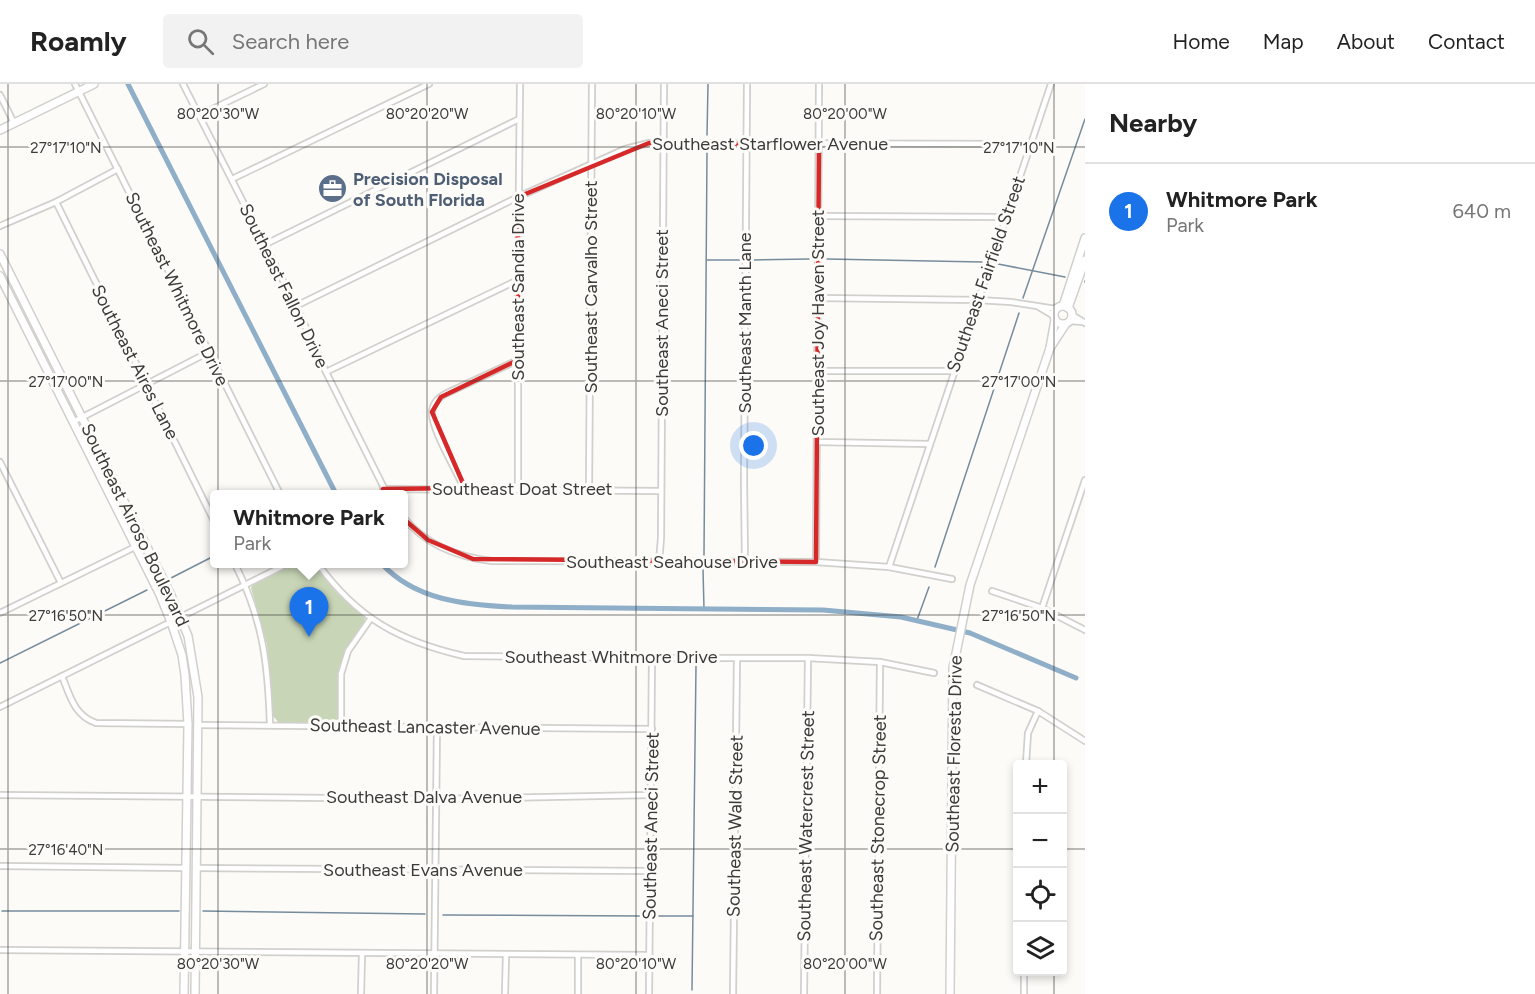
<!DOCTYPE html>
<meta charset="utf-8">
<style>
:root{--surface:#fff;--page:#f2f2f2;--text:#222;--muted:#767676;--line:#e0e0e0;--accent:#1a73e8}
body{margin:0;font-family:Figtree,sans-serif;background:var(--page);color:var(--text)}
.controls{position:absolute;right:18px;bottom:18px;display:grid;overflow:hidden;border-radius:6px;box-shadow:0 3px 9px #0003}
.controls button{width:54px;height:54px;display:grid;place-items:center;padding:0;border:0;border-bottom:2px solid var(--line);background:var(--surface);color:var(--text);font:30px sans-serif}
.you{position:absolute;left:754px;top:362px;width:21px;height:21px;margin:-15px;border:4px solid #fff;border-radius:50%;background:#1a73e8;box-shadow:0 0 0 9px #1a73e833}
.badge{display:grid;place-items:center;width:39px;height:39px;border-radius:50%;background:var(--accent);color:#fff;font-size:20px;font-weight:700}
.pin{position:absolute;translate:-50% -50px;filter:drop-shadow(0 2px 3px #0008)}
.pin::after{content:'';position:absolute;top:32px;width:21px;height:18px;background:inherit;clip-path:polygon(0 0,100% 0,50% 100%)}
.popup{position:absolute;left:210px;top:406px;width:198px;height:78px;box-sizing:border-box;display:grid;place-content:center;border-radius:6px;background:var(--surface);filter:drop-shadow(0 2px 4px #0005);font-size:20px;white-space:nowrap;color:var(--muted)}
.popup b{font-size:22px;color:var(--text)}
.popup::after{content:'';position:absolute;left:50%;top:100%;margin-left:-12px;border:12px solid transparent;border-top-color:var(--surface)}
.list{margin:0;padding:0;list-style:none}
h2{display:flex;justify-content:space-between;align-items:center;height:78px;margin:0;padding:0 24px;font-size:26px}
h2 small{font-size:20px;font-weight:400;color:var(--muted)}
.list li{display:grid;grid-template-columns:39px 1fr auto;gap:18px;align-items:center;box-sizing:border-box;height:96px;padding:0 24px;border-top:2px solid var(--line)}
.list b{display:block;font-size:22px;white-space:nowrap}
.list p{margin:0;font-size:20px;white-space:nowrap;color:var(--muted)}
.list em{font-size:20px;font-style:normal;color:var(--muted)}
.icon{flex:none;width:33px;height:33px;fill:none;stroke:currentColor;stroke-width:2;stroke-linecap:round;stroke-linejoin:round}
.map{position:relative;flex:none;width:1085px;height:910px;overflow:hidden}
header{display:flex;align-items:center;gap:36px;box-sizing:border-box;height:84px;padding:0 30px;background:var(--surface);border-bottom:2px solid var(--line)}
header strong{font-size:28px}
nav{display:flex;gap:33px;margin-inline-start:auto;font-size:21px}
.search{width:420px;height:54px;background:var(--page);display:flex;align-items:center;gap:15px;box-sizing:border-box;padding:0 21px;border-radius:6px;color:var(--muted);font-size:22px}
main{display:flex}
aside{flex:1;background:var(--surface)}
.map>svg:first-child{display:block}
.green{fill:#c8d6b7}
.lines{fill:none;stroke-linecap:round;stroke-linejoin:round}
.stream{stroke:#768c9d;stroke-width:1.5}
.canal{stroke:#8faec7;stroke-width:5}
.street-casing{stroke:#d1d0cc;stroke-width:8}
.secondary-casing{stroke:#d1d0cc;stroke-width:10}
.street{stroke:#fff;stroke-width:4.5}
.secondary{stroke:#fff;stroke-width:7}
.marked{fill:none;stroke:#d62828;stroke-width:4.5;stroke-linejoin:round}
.ticks{fill:none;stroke:#3c3b3a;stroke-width:1.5;stroke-opacity:0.45}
.labels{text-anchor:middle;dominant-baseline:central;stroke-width:6;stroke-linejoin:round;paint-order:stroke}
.street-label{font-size:18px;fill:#3c3b3a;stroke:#fcfbf7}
.service-label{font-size:18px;font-weight:bold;fill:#4e5e75;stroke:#fcfbf7;text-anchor:start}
.ticks-label{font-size:15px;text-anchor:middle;fill:#3c3b3a;stroke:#fcfbf7;stroke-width:6;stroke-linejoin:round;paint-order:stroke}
</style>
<header>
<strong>Roamly</strong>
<div class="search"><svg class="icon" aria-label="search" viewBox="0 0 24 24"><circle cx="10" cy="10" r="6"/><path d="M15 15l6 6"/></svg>Search here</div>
<nav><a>Home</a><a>Map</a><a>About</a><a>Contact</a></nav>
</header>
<main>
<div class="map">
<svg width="1085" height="910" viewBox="0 0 1085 910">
<rect width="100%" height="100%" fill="#fcfbf7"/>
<path class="green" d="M293,480H315L336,508L365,534C364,546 350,555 345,566C336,588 342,611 339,634L333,639H279L273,632L267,561L251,504L254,499Z"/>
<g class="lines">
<g class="stream">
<path d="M707,51L708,0"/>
<path d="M827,175L982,178"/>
<path d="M707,176H740"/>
<path d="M753,176L809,175"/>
<path d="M998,180L1065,193"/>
<path d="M1085,197V198"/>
<path d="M1023,214L1085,35"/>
<path d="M704,471L707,67"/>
<path d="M935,483L1019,229"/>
<path d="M703,485L704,525"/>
<path d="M171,494L214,472"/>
<path d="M917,536L929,503"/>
<path d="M0,579L147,506"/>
<path d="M2,827H179"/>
<path d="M203,827L425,830"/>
<path d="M443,831L642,832"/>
<path d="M658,832H693"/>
<path d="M692,906L696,582"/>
</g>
<g class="canal">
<path d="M128,0L336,410"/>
<path d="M382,480C415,516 465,521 512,523L823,526L901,533L970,549L1076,594"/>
</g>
<defs>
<g id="street">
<path d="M75,0L280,410"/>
<path d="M183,0L296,222L326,288L387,410"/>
<path d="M0,11L14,39"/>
<path d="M200,31L264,0"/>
<path d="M232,95L429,0"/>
<path d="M56,118L214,437"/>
<path d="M818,132L1005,133"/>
<path d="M0,142L56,118L118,85"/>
<path d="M264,161L519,35"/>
<path d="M818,214L978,216L1011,218L1056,225"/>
<path d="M296,222L518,113L625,65L649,59L1029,60"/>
<path d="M1039,223L1054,232"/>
<path d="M1072,231L1085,239"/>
<path d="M1070,237L1083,238"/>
<path d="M817,287H953"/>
<path d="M326,288L518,196"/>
<path d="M73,338L207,269"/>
<path d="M817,358L929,360"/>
<path d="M0,378L61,499"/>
<path d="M461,404V398C454,383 431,343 432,329C432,320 438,314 445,310L518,276"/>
<path d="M383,405L661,407"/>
<path d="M589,405L592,0"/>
<path d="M518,406V196L520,0"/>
<path d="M404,434C426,461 457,473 492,477L816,478L889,483L952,495"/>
<path d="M659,478L661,454L664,0"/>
<path d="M745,478L744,397L747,0"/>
<path d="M816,478L819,0"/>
<path d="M235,480C263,536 268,579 270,641"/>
<path d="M318,480C357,534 399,557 464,572L652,574H808L880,578L934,589"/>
<path d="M889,483L1051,0"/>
<path d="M992,507L1042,524L1085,546"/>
<path d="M1042,524L1085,396"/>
<path d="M0,529L135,463"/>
<path d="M62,592C70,612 74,631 96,639L188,640"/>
<path d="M977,601L1038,627L1085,657"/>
<path d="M0,623L287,480"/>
<path d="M199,641L652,645"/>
<path d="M341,641V590L348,567L371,534"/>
<path d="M1026,680L1028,649L1038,627"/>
<path d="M0,711L436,715L651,711"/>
<path d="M0,782L186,784"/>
<path d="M197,784L650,787"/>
<path d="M0,866L649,871"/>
<path d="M361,910L362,870"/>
<path d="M434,910L437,643"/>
<path d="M505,910L506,871"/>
<path d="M578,910V871"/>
<path d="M649,910L652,574"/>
<path d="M733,910L737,574"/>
<path d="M804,910L808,574"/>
<path d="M877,910L880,578"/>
<path d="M1024,910V888"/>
</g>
<g id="secondary">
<path d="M0,46L94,0"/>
<path d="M0,170L170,509L188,552L198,613L195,910"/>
<path d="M0,192L160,511L171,538L182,571L185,591L188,640L184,910"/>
<circle cx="1063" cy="231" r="9"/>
<path d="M1063,222L1085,154"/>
<path d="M1068,224L1085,176"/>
<path d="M1050,264L1065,241"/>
<path d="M950,910L953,584L970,501L1050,264L1055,236"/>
</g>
</defs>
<use href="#street" class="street-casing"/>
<use href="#secondary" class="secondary-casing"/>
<use href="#street" class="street"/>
<use href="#secondary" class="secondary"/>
</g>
<path class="marked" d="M649,59L819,60L816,478L473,475L428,456L406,437L383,405L465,404L432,328L441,313L518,276V113Z"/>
<path class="ticks" d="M8,0V910M218,0V910M427,0V910M636,0V910M845,0V910M1054,0V680M0,63H1085M0,297H1085M0,531H1085M0,765H1018M1062,765H1085M1054,888V910"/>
<defs>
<symbol id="office-disc" viewBox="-11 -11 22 22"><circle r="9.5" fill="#5c6f8a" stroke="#fcfbf7"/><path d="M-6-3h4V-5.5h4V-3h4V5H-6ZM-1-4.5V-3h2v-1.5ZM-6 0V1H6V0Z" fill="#fff"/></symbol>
</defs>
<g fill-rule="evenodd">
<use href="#office-disc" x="316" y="88" width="33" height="33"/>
</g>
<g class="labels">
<g class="street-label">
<text x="770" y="60">Southeast Starflower Avenue</text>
<text transform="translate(986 190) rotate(-71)">Southeast Fairfield Street</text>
<text transform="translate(284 202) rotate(64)">Southeast Fallon Drive</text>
<text transform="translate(518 203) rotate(-90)">Southeast Sandia Drive</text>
<text transform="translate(591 203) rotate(-90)">Southeast Carvalho Street</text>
<text transform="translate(177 205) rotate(64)">Southeast Whitmore Drive</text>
<text transform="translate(662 239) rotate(-90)">Southeast Aneci Street</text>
<text transform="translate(745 239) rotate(-90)">Southeast Manth Lane</text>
<text transform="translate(818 239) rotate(-90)">Southeast Joy Haven Street</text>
<text transform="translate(135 278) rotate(63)">Southeast Aires Lane</text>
<text x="522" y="405">Southeast Doat Street</text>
<text transform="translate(135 441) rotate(64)">Southeast Airoso Boulevard</text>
<text x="672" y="478">Southeast Seahouse Drive</text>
<text x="611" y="573">Southeast Whitmore Drive</text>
<text transform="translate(425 643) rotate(1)">Southeast Lancaster Avenue</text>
<text transform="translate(954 670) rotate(-89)">Southeast Floresta Drive</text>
<text x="424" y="713">Southeast Dalva Avenue</text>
<text transform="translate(651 742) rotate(-89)">Southeast Aneci Street</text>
<text transform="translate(735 742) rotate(-89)">Southeast Wald Street</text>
<text transform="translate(806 742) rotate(-89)">Southeast Watercrest Street</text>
<text transform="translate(878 744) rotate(-89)">Southeast Stonecrop Street</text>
<text x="423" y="786">Southeast Evans Avenue</text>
</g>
<g class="service-label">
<text x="353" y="95">Precision Disposal<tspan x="353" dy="21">of South Florida</tspan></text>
</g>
</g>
<g class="ticks-label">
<text x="218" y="35">80°20'30"W</text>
<text x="427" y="35">80°20'20"W</text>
<text x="636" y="35">80°20'10"W</text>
<text x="845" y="35">80°20'00"W</text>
<text x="66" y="69">27°17'10"N</text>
<text x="1019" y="69">27°17'10"N</text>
<text x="66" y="303">27°17'00"N</text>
<text x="1019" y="303">27°17'00"N</text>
<text x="66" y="537">27°16'50"N</text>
<text x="1019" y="537">27°16'50"N</text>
<text x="66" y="771">27°16'40"N</text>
<text x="218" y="885">80°20'30"W</text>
<text x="427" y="885">80°20'20"W</text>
<text x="636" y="885">80°20'10"W</text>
<text x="845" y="885">80°20'00"W</text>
</g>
</svg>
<div class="controls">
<button>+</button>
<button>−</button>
<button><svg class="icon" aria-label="locate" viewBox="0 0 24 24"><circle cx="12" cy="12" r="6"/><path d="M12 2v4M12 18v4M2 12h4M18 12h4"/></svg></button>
<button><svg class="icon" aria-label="layers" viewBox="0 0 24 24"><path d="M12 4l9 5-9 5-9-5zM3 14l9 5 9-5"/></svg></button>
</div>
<div class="you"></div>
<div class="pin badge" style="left:309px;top:553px">1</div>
<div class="popup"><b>Whitmore Park</b>Park</div>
</div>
<aside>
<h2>Nearby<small></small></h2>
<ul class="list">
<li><span class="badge">1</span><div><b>Whitmore Park</b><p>Park</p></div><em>640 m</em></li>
</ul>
</aside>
</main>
